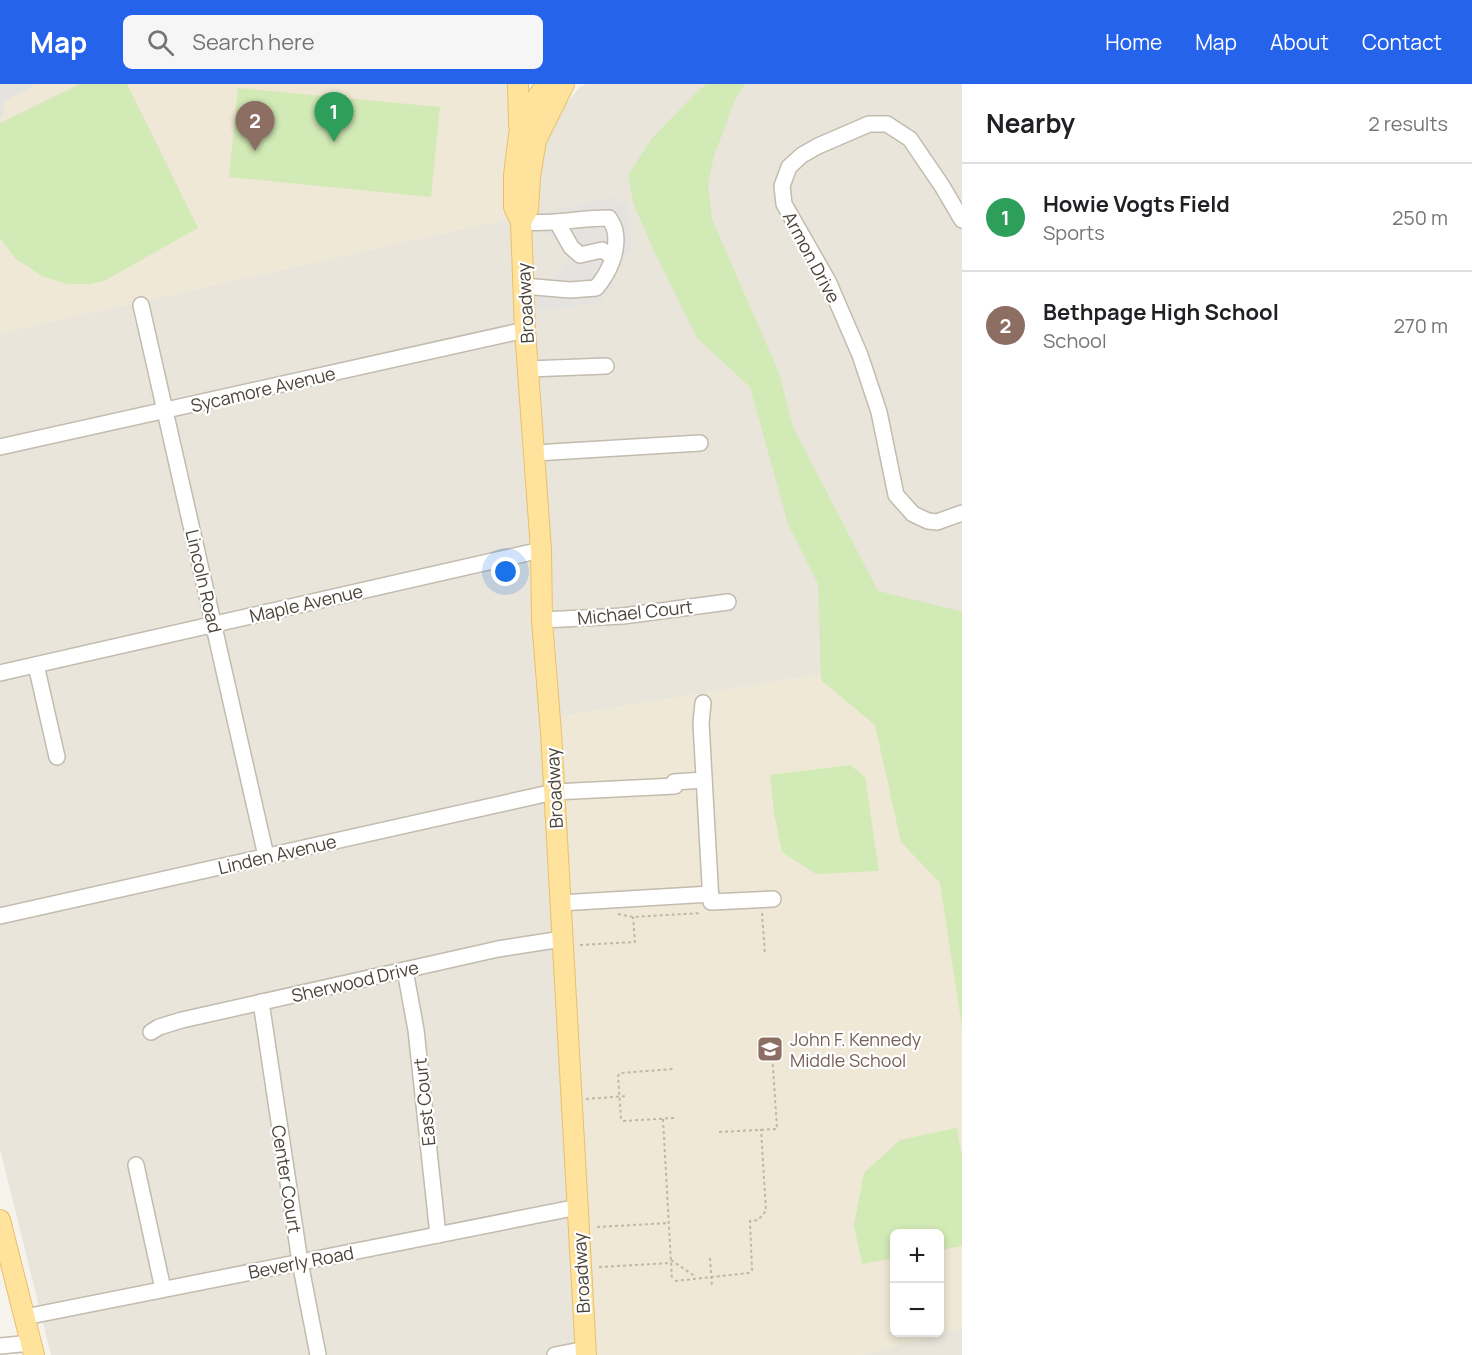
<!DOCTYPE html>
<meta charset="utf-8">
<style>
:root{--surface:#fff;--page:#f6f6f6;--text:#202124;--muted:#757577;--line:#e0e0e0;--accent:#2563eb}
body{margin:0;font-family:Manrope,sans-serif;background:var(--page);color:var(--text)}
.controls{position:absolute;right:18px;bottom:18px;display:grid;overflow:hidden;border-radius:9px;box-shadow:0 3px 9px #0003}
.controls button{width:54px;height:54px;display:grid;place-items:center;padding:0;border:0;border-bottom:2px solid var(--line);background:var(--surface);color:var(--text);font:30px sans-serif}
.you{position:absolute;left:506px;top:488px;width:21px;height:21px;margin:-15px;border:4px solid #fff;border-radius:50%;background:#1a73e8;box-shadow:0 0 0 9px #1a73e833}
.badge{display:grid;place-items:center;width:39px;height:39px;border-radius:50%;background:var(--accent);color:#fff;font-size:20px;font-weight:700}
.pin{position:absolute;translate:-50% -50px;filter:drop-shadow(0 2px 3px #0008)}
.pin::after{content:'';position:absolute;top:32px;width:21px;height:18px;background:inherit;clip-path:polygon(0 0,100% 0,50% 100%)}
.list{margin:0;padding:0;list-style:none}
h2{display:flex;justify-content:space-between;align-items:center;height:78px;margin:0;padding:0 24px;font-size:26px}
h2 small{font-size:20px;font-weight:400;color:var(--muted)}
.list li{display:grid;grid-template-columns:39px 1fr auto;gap:18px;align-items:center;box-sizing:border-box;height:108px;padding:0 24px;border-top:2px solid var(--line)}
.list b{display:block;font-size:22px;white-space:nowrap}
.list p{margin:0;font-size:20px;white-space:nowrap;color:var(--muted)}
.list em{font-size:20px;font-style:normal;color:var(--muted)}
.icon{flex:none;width:33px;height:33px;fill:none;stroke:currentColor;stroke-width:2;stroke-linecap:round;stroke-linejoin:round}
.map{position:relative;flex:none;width:962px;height:1271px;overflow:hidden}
header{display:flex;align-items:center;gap:36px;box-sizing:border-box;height:84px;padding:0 30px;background:var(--accent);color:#fff}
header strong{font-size:28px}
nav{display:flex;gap:33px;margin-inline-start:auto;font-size:21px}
.search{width:420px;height:54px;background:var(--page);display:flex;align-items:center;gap:15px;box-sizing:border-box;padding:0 21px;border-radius:9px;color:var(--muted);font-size:22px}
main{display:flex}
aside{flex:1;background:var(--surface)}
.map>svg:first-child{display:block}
.residential{fill:#eae5da}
.education{fill:#efe8d6;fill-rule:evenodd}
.green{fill:#d2eab5}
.parking{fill:#e5e3e0}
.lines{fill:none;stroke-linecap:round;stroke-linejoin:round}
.minor-casing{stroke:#c2bbae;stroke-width:18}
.major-casing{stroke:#e6c16a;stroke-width:22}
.path{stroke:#c4b79f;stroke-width:2;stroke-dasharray:3 3;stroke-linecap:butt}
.minor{stroke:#fff;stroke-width:15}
.major{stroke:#ffe39c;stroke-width:20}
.labels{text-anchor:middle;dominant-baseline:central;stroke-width:4.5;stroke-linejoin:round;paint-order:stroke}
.street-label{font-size:18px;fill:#4b4439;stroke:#fff}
.education-label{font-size:18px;fill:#785e54;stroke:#fff;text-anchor:start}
</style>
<header>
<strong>Map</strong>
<div class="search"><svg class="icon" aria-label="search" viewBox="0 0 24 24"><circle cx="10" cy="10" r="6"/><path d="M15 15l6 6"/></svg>Search here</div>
<nav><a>Home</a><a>Map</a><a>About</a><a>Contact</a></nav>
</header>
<main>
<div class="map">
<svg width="962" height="1271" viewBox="0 0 962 1271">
<rect width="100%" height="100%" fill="#f6f3ec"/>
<g class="residential">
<path d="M586,0H962V575L852,585L560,633L527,143L539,76L556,32L579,4Z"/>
<path d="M511,134L576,1271H51L0,1065V249Z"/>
<path d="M962,1244V1271H861Z"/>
</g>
<g class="education">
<path d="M0,0H509L511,134L0,249Z"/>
<path d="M852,585L962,781V1244L861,1271H593L560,633ZM894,1150H940V1248H894Z"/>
</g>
<g class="green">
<path d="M80,0H127L198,144L104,197L90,200H67L42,192L16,175L0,154V39Z"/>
<path d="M707,0H745L735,16L714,72L708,100L712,135L779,289L793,343L878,507L960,527L962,526V943L940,799L901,758L875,641L821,596L818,500L788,440L750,303L697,254L654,167L634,121L628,91L652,54L700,5Z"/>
<path d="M238,4L440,23L431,113L229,93Z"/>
<path d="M850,681L865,693L879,787L816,790L782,768L774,729L770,691Z"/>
<path d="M957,1044L962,1073V1162L940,1166V1150H894V1174L862,1180L854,1141L864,1089L900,1056Z"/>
</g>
<g class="parking">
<path d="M0,0H36L4,18L3,31L0,33Z"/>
<path d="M614,113L618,120L627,118L634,166L612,185L613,202L599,219L577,221L576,224L537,226L535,193L543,195L554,194L566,180L570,172L568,164L564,158L534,144L538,130Z"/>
</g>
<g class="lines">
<defs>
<g id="minor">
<path d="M962,136L942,102L910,55L887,40H869L818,62L802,71L789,83L782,102L784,120L828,197L860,271L879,328L896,411L913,430L928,437L937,438L962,429"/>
<path d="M521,138C551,141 579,134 609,134C611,137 614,142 615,147C619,167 609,189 596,204L570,206L523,202"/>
<path d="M557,138L571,163L580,171L602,166L613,173"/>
<path d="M141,221L266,772"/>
<path d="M528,285L606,282"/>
<path d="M0,363L525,246"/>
<path d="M535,369L700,359"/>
<path d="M542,536L623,532L728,518"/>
<path d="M36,581L57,673"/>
<path d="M0,589L541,466"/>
<path d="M703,619L701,639L711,818L773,815"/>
<path d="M560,819L711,810"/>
<path d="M0,832L554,708L675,702L674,698L704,696"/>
<path d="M405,886L416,946L438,1151"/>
<path d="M261,918L300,1178L318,1271"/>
<path d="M151,948L159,943L182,936L498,865L562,855"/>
<path d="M136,1081L163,1205"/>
<path d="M25,1233L578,1123"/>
<path d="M0,1262L31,1259"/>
<path d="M555,1271L586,1265"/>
</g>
<g id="major">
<path d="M518,0L519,42"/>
<path d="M547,0L533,19L519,51L514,91V123L521,138L525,246L541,466L542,536L551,649L586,1271"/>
<path d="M521,138L528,125L530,93L536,56L564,0"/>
<path d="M0,1136L34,1271"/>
</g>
</defs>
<use href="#minor" class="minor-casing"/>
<use href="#major" class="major-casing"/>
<g class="path">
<path d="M762,829L765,871"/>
<path d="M618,830L633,833L701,829"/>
<path d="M580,861L635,858L633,833"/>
<path d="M586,1015L627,1012"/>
<path d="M674,1034L623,1037L621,1034L618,992L620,989L674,985"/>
<path d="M663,1035L672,1196"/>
<path d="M719,1048L777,1045L772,968L779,961"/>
<path d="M597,1143L669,1139"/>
<path d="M710,1174L712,1203"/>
<path d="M671,1176L696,1193"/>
<path d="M599,1183L671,1179"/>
<path d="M675,1197L749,1189L752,1186L750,1137L758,1136L766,1127L761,1045"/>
</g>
<use href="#minor" class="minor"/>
<use href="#major" class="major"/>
</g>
<defs>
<symbol id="school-square" viewBox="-11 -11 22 22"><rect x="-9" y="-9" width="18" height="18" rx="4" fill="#8d6e63" stroke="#fff"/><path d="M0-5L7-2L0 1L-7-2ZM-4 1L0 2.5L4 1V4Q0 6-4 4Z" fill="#fff"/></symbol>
</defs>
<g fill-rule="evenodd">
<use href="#school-square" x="755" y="950" width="30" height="30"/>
</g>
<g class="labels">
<g class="street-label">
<text transform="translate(812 173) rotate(62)">Armon Drive</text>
<text transform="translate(525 219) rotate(-93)">Broadway</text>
<text transform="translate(263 305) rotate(-13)">Sycamore Avenue</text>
<text transform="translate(204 497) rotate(77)">Lincoln Road</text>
<text transform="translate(306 519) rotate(-13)">Maple Avenue</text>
<text transform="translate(635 528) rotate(-6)">Michael Court</text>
<text transform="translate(554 704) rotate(-93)">Broadway</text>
<text transform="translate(277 770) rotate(-13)">Linden Avenue</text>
<text transform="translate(355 897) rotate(-13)">Sherwood Drive</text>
<text transform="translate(424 1018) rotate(-96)">East Court</text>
<text transform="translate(287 1095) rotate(81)">Center Court</text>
<text transform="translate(301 1178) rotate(-11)">Beverly Road</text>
<text transform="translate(581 1189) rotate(-93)">Broadway</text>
</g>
<g class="education-label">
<text x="790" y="955">John F. Kennedy<tspan x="790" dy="21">Middle School</tspan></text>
</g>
</g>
</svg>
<div class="controls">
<button>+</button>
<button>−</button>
</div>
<div class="you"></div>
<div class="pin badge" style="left:334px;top:58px;background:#2e9e5b">1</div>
<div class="pin badge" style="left:255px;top:67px;background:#8d6e63">2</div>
</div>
<aside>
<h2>Nearby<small>2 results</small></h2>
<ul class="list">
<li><span class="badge" style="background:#2e9e5b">1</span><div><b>Howie Vogts Field</b><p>Sports</p></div><em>250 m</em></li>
<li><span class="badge" style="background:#8d6e63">2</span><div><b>Bethpage High School</b><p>School</p></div><em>270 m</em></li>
</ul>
</aside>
</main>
